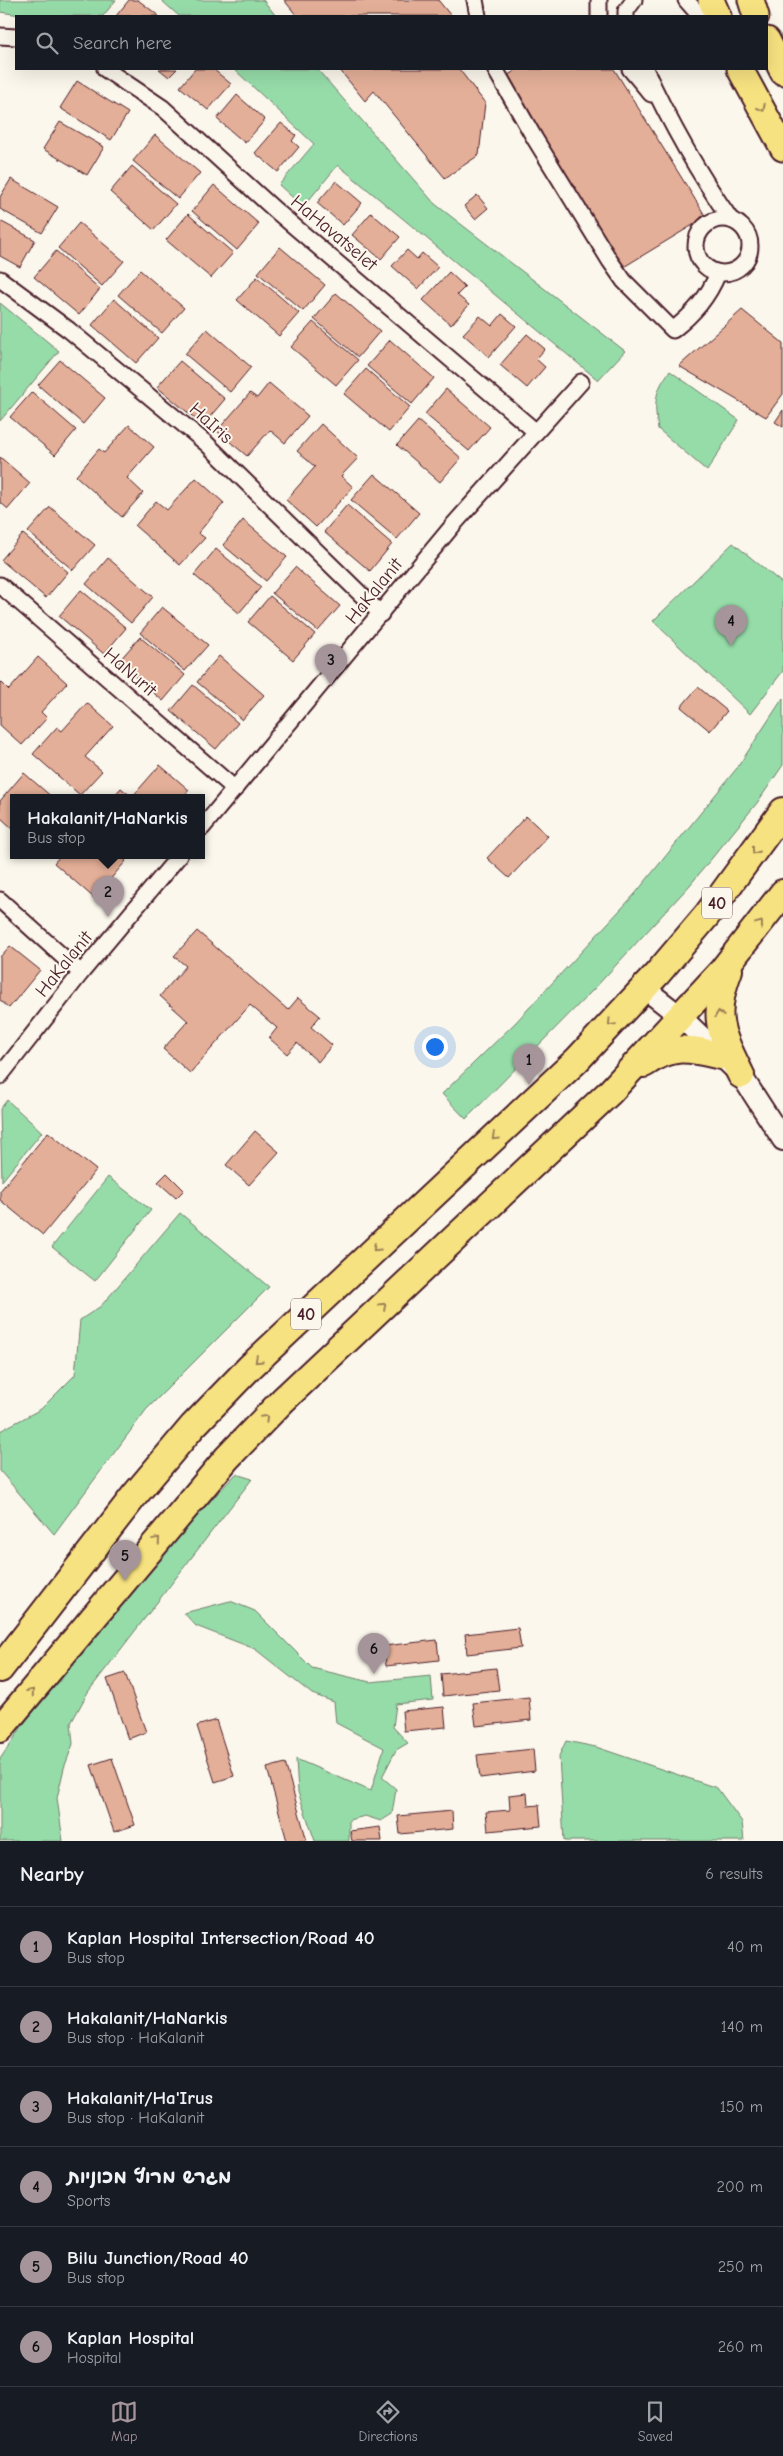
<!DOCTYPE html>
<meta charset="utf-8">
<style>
:root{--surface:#171b24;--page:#242831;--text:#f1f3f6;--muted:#9ea1a6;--line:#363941;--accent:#a6949b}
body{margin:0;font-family:"Comic Neue","Playpen Sans Hebrew",sans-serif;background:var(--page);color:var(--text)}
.you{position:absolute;left:434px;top:1046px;width:18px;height:18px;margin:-12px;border:4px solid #fff;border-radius:50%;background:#1a73e8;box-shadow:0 0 0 8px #1a73e833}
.badge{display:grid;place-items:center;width:32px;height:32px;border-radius:50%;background:var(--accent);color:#111;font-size:16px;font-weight:700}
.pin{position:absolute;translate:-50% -41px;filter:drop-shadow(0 1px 2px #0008)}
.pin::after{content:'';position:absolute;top:26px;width:18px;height:15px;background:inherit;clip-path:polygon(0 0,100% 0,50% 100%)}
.popup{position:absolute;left:10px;top:794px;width:195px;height:65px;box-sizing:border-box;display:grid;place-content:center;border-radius:0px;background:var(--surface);filter:drop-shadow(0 1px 4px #0005);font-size:16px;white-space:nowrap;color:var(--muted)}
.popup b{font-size:19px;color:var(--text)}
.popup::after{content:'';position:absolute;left:50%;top:100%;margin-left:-10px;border:10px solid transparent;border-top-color:var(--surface)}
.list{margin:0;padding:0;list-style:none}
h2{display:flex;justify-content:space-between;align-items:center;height:65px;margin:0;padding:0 20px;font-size:21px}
h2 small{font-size:16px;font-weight:400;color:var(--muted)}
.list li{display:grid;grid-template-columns:32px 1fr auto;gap:15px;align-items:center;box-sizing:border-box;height:80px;padding:0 20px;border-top:1px solid var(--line)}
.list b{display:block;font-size:19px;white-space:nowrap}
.list p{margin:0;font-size:16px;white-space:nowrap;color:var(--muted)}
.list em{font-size:16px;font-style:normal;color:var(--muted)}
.icon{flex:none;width:28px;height:28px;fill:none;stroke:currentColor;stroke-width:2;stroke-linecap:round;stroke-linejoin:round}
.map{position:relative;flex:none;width:783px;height:1841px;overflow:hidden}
.search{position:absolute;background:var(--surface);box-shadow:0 5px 20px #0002;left:15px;right:15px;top:15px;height:55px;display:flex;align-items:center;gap:12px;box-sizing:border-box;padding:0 18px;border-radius:0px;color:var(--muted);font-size:19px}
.sheet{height:545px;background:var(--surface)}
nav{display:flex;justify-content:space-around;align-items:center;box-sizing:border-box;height:70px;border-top:1px solid var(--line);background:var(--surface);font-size:14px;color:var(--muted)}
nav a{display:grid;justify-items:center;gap:2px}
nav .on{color:var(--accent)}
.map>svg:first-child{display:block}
.green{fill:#96dca9;stroke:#707e6a}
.building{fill:#e4af98;stroke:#4a1f2b}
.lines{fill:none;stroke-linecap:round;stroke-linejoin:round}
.minor-casing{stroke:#4a1f2b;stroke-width:19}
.tertiary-casing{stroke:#4a1f2b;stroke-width:24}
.primary-casing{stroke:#4a1f2b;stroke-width:29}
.trunk-casing{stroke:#4a1f2b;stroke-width:30}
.minor{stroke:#fbf7ec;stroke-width:15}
.tertiary{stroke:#fbf7ec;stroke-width:20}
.primary{stroke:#f7e281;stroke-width:25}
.trunk{stroke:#f7e281;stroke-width:26}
.oneway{stroke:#a08056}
.labels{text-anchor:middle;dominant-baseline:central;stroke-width:4;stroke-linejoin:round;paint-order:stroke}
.shield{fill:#fbf7ec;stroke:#7f6065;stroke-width:1}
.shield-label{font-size:18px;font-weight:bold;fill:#4a1f2b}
.street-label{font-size:19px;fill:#4a1f2b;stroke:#fbf7ec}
</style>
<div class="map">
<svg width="783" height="1841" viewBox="0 0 783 1841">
<rect width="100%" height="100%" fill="#fbf7ec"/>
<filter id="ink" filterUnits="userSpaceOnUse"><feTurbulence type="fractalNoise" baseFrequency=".02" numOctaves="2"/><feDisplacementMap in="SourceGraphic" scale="10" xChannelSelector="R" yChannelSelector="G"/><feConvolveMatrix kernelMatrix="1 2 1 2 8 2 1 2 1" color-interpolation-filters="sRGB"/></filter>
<g filter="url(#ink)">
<g class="green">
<path d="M0,0H116L103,16H27L0,12Z"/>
<path d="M161,0H263L276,16H179Z"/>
<path d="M234,69H317L435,204L625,351L598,380L338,165L303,207L279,185L314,144Z"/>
<path d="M0,303L59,351L0,421Z"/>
<path d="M670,371L739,420L707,471L658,429C654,404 654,391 670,371Z"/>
<path d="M733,543L783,584V671L750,714L653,621Z"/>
<path d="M783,698V765L757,803L690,885L593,990L466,1119L442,1094L516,1022L635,894L737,768Z"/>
<path d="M7,1100L42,1132L2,1181L0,1109Z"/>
<path d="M108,1177L151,1210L95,1281L52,1247Z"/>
<path d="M180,1213L269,1287L146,1410L54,1534L0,1471V1431L41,1409L75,1375L80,1320L101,1306Z"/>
<path d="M236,1474L252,1479L88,1692L71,1723L73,1744L64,1768L57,1798L63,1841H0V1759L38,1703L138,1577Z"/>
<path d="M230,1601L255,1611L312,1668L370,1682L431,1676L433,1700L396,1704L393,1727L408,1743L396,1750L382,1777L396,1789L392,1814L381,1821L365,1816L349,1820V1841H315L298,1792L296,1759L371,1791L384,1748L336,1723L334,1702L312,1694L255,1649L196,1626L184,1613Z"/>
<path d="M566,1741L596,1747L717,1788L742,1822L744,1841H564L559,1756Z"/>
</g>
<g class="building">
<path d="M129,0H138L159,16H116Z"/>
<path d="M284,0H438L451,16H297Z"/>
<path d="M159,69H177L169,77Z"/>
<path d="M195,69H213L231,84L208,110L180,87Z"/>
<path d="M339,69H459L485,103L479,155L445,178L374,91L365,101Z"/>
<path d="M518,69H614L706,217L622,268L505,77Z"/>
<path d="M77,81L128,113L111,140L60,108Z"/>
<path d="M237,95L265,120L245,143L217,119Z"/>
<path d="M60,122L104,147L87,175L43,149Z"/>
<path d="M281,123L296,135L292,141L299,147L278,172L255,153Z"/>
<path d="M155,135L200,173L178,199L133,161Z"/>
<path d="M132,166L176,204L154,230L110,192Z"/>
<path d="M11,179L58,207L42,233L0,209V197Z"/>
<path d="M336,181L362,203L343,225L317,203Z"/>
<path d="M214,185L259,224L237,250L192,211Z"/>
<path d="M477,195L488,208L475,219L464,206Z"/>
<path d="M371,213L400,237L381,259L352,235Z"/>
<path d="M188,214L233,253L211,278L166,240Z"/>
<path d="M0,221L35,240L20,267L0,256Z"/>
<path d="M79,223L124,261L102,286L58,248Z"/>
<path d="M280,247L325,285L303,311L258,273Z"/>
<path d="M407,250L417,259L422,253L438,267L418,289L392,266Z"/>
<path d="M56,251L100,289L79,315L34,277Z"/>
<path d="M140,270L184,308L162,333L118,295Z"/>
<path d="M449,272L465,287L457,295L469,305L451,325L423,300Z"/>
<path d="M257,277L299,313L279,336L237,300Z"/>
<path d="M336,293L380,331L358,357L314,319Z"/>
<path d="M114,299L158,338L136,363L92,325Z"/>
<path d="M742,310L783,343V394L766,417L679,366Z"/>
<path d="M502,314L516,326L489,357L463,334L480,316L492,326Z"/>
<path d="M313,322L358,360L336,385L291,347Z"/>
<path d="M207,329L251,367L230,392L185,354Z"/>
<path d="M527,334L545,349L536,359L545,367L527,388L500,365Z"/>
<path d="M390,340L434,378L412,404L367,366Z"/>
<path d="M60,360L105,398L83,424L38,385Z"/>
<path d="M180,361L225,399L203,425L157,387Z"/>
<path d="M366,369L410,407L389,432L344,394Z"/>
<path d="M269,383L308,416L285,443L270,430L247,456L217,431L250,393L257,398Z"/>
<path d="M446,389L490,427L469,451L425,414Z"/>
<path d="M32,392L76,430L55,455L10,417Z"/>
<path d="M783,410V427L775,422Z"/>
<path d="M418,421L461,458L440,482L397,445Z"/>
<path d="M321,424L358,458L341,476L353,487L316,527L286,500L315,467L297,451Z"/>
<path d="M129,425L154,447L127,478L143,493L122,517L76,476L99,449L104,453Z"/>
<path d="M0,457L30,483L8,509L0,502Z"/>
<path d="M374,474L419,513L397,539L351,500Z"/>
<path d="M196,478L224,503L198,533L205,538L180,565L135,526L156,501L167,510Z"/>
<path d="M347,505L392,544L370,571L324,532Z"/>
<path d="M50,507L95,545L73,570L28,532Z"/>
<path d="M243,520L287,557L266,581L223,545Z"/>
<path d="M23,534L68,572L46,598L1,560Z"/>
<path d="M216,549L261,587L239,613L194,575Z"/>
<path d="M108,558L153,597L131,623L86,584Z"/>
<path d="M295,567L340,606L318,631L272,593Z"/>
<path d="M81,590L126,628L104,654L59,616Z"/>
<path d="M270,596L315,634L293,660L248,622Z"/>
<path d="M162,607L208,645L185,671L140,633Z"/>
<path d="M140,637L185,675L163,701L118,662Z"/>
<path d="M219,656L264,695L242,720L197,682Z"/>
<path d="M38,657L67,683L41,712L47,718L22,745L0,725V681L9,690Z"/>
<path d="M193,685L238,723L216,749L171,711Z"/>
<path d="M698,687L727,711L710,731L681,707Z"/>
<path d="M87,703L113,726L85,757L102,771L80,795L33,754L57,727L62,731Z"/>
<path d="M160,765L189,790L182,798H112L121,788L132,797Z"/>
<path d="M24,773L53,798H14V830L0,817V801Z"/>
<path d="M526,816L548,836L509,878L487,858Z"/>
<path d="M60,856H120L126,861L94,898L54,863Z"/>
<path d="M197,931L288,1010L298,998L320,1016L311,1027L332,1045L318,1062L297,1043L287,1054L269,1038L277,1028L250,1005L190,1073L163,1049L188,1021L160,996L186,966L174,956Z"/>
<path d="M10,946L40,970L9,1008L0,1000V957Z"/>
<path d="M255,1131L279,1152L249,1185L226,1165Z"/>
<path d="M48,1132L96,1170L43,1235L0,1200V1191Z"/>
<path d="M167,1173L184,1190L176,1198L158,1182Z"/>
<path d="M518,1628L521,1648L467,1654L465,1634Z"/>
<path d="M437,1640L439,1660L386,1666L384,1646Z"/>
<path d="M496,1668L499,1690L443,1696L441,1674Z"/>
<path d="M125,1673L146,1732L128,1739L107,1679Z"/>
<path d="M529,1697L531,1720L476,1726L473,1703Z"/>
<path d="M444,1707L446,1727L404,1731L402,1711Z"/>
<path d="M216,1720L234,1776L215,1782L197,1726Z"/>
<path d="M533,1749L535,1771L480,1778L477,1755Z"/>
<path d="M112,1758L135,1825L114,1832L91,1765Z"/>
<path d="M285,1763L307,1841H287L267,1768Z"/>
<path d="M527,1793L528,1806L539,1805L541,1826L488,1831L486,1812L510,1810L509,1795Z"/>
<path d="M452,1811L453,1829L400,1834L398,1816Z"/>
<path d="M380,1827L382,1841H352L350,1831Z"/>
</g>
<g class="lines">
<defs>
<g id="minor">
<path d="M475,0L478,16"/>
<path d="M686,0L700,16"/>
<path d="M599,16V0"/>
<path d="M626,16V11L634,0"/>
<path d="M0,36L16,37"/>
<path d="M105,69L163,108L275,210L535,431"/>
<path d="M495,69L535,139L610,261L624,281L673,330C693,314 708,298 718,273"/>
<path d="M630,69L651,94"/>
<path d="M645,69C669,121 698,173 731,220"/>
<circle cx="723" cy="246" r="27"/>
<path d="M0,279L69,330L207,444L381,614"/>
<path d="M0,585L235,789"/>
<path d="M202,828L454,524L581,382"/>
<path d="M0,900L81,973"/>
<path d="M0,1076L81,973L179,856"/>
</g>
<path id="tertiary" d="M644,988L681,1017L741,1075L783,1140"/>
<g id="primary">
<path d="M711,0L718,16"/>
<path d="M751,0L756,16"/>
<path d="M767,40L783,72"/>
<path d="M740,69L783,148"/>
</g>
<g id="trunk">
<path d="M729,970C711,1017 720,1032 741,1075"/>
<path d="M644,1064C673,1044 688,1048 721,1056"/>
<path d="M0,1669L134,1496L193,1426L250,1367L577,1060L657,974L707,915L783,811"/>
<path d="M0,1729L227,1458L283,1400L610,1092L722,971L783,893"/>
</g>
</defs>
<use href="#minor" class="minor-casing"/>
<use href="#tertiary" class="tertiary-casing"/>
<use href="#primary" class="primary-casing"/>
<use href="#trunk" class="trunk-casing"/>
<use href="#minor" class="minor"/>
<use href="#tertiary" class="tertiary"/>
<use href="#primary" class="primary"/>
<use href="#trunk" class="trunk"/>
</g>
<defs><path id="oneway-chevron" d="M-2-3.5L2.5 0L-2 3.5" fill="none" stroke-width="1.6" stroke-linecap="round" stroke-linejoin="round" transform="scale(1.25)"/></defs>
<g class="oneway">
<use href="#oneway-chevron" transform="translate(762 108) rotate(62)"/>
<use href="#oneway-chevron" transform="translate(755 851) rotate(126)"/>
<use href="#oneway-chevron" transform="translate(760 924) rotate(-53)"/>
<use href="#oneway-chevron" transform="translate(719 1014) rotate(-96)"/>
<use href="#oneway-chevron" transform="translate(611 1023) rotate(133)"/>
<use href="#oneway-chevron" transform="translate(495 1137) rotate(137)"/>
<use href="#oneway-chevron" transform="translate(376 1248) rotate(137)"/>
<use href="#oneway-chevron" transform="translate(383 1306) rotate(-43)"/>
<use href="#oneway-chevron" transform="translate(258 1360) rotate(137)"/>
<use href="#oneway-chevron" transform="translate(265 1418) rotate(-46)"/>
<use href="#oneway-chevron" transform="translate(157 1540) rotate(-50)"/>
<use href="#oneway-chevron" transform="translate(31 1692) rotate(-50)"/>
</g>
</g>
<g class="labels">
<g class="shield">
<rect x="702" y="887.5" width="30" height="31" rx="4"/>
<rect x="291" y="1298.5" width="30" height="31" rx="4"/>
</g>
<g class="shield-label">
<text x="717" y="903">40</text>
<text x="306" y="1314">40</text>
</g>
<g class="street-label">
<text transform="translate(334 233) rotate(40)">HaHavatselet</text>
<text transform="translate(211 423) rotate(42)">HaIris</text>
<text transform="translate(374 591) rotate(-51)">HaKalanit</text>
<text transform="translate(130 672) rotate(41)">HaNurit</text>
<text transform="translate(64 964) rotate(-51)">HaKalanit</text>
</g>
</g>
</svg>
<div class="you"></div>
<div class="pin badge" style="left:529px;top:1085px">1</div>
<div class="pin badge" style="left:108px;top:917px">2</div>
<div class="popup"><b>Hakalanit/HaNarkis</b>Bus stop</div>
<div class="pin badge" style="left:331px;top:685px">3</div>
<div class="pin badge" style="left:731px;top:646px">4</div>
<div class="pin badge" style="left:125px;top:1581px">5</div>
<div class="pin badge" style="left:374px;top:1674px">6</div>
<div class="search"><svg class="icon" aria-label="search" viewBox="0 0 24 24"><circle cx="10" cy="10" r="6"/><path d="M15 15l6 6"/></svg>Search here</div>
</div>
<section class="sheet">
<h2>Nearby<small>6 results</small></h2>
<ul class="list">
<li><span class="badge">1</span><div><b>Kaplan Hospital Intersection/Road 40</b><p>Bus stop</p></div><em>40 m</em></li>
<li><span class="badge">2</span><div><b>Hakalanit/HaNarkis</b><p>Bus stop · HaKalanit</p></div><em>140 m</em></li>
<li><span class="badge">3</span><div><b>Hakalanit/Ha'Irus</b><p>Bus stop · HaKalanit</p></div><em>150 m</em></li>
<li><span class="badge">4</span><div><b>מגרש מרוץ מכוניות</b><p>Sports</p></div><em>200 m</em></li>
<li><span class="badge">5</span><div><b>Bilu Junction/Road 40</b><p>Bus stop</p></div><em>250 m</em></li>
<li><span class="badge">6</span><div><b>Kaplan Hospital</b><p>Hospital</p></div><em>260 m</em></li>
</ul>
</section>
<nav>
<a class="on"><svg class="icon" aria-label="map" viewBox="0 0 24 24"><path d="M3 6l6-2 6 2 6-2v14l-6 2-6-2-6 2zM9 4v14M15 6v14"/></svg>Map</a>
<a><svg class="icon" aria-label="directions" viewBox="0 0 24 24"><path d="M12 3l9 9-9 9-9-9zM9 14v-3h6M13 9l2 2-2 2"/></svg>Directions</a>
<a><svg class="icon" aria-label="saved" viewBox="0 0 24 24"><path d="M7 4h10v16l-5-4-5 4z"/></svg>Saved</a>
</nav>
